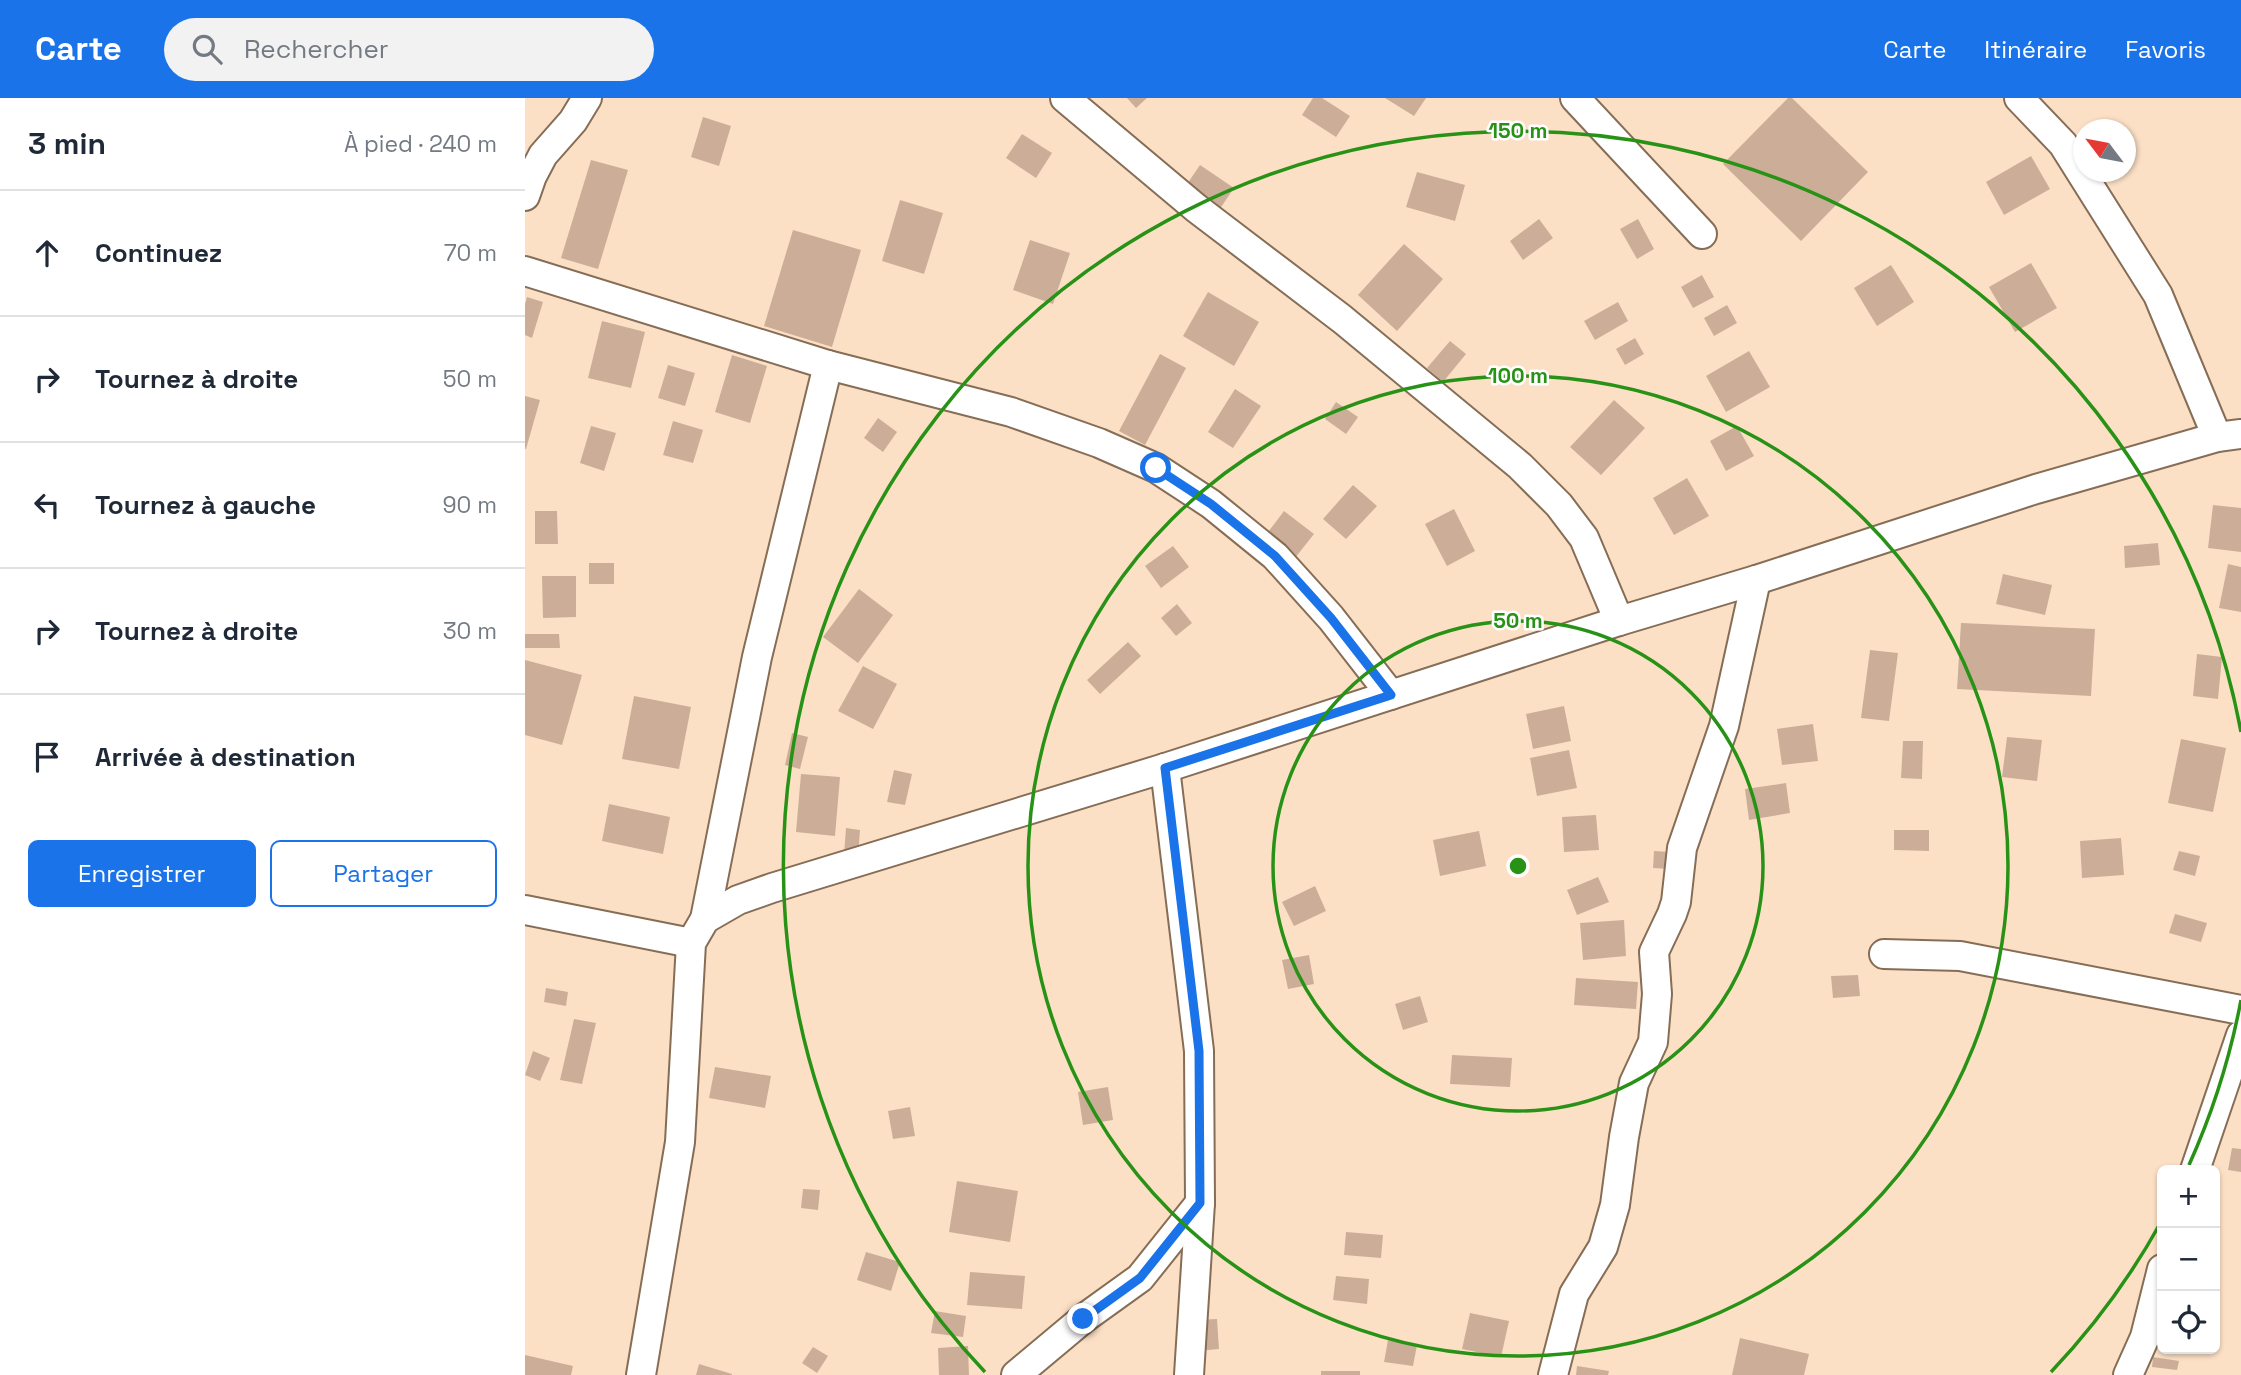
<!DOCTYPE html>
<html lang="fr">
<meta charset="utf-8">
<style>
:root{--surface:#fff;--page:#f2f2f3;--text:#1f2937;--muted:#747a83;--line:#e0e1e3;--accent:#1a73e8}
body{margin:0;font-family:"Space Grotesk",sans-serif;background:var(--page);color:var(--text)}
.controls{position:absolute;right:21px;bottom:21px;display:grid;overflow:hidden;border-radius:10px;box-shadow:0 2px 5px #0004}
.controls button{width:63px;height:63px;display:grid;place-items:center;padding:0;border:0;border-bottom:2px solid var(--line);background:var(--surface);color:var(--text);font:35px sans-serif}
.compass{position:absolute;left:1548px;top:21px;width:63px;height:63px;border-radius:50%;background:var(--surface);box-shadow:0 2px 5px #0004;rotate:302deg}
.stop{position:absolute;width:21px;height:21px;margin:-16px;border:5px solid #1a73e8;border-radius:50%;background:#fff}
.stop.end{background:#1a73e8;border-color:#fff;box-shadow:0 2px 7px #0008}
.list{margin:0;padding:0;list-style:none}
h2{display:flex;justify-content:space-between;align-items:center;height:91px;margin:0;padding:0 28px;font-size:30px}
h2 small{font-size:23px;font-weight:400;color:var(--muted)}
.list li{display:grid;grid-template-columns:46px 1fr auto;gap:21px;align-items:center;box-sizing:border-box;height:126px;padding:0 28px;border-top:2px solid var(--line)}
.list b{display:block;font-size:26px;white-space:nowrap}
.list em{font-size:23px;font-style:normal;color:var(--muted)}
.actions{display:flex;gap:14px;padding:21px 28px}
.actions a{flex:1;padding:16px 0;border:2px solid var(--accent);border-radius:10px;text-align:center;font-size:24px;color:var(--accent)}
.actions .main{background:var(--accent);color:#fff}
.icon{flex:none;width:38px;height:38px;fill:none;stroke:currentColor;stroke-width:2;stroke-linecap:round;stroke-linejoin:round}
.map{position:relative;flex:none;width:1716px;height:1277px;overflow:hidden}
header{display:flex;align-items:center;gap:42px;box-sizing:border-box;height:98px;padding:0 35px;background:var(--accent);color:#fff}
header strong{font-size:33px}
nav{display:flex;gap:38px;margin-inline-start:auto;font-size:24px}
.search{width:490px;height:63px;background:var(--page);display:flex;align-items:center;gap:18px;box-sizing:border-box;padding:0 24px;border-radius:38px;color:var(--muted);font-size:26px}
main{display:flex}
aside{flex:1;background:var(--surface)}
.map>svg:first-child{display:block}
.building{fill:#ccae98}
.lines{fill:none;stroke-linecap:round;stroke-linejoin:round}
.street-casing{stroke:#866d56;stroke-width:32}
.street{stroke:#fff;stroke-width:28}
.route{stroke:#1a73e8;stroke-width:9}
.ring{fill:none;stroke:#289217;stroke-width:3.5}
.centre{fill:#289217;stroke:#fff;stroke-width:3.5}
.ring-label{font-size:21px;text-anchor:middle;font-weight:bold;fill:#289217;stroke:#fff;stroke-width:5;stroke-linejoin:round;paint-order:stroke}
</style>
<header>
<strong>Carte</strong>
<div class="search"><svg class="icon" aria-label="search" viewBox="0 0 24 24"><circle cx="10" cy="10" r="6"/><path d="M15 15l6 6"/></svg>Rechercher</div>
<nav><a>Carte</a><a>Itinéraire</a><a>Favoris</a></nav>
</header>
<main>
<aside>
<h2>3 min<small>À pied · 240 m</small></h2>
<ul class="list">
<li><svg class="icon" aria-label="ahead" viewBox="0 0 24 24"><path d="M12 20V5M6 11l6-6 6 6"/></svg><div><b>Continuez</b></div><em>70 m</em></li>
<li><svg class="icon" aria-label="right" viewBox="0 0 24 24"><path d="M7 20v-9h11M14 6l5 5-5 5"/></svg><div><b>Tournez à droite</b></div><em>50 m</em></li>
<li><svg class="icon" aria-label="left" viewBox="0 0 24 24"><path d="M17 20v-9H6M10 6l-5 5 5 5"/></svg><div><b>Tournez à gauche</b></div><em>90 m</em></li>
<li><svg class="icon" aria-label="right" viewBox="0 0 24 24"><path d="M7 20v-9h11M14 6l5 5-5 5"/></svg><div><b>Tournez à droite</b></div><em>30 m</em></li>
<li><svg class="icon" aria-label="arrive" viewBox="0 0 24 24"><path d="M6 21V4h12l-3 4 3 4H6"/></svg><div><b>Arrivée à destination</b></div></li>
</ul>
<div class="actions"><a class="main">Enregistrer</a><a>Partager</a></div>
</aside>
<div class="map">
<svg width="1716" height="1277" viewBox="0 0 1716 1277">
<rect width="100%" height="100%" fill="#fce0c6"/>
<g class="building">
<path d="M602,0H622L611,10Z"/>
<path d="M788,0H797L825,18L811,39L777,17Z"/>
<path d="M860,0H901L889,18Z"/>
<path d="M1263,0H1267L1343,74L1276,143L1198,66Z"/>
<path d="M178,19L206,28L194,68L166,59Z"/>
<path d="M497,36L527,55L511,80L481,60Z"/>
<path d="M1506,58L1525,91L1479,117L1461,84Z"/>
<path d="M66,62L103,72L73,171L36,160Z"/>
<path d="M675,67L709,90L692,115L658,92Z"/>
<path d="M892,74L940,87L930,123L881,109Z"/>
<path d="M375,102L418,115L399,176L357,163Z"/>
<path d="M1014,121L1028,140L998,162L985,143Z"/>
<path d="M1113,121L1129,151L1112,161L1095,131Z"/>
<path d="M268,132L336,152L307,249L239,228Z"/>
<path d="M505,142L545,155L528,206L488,192Z"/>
<path d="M879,146L918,181L872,233L833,197Z"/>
<path d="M1506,165L1532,210L1490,234L1464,189Z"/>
<path d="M1366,167L1389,204L1352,228L1329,190Z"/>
<path d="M1177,177L1189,199L1168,210L1156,189Z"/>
<path d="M683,194L734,224L709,268L658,238Z"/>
<path d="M2,199L18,204L7,240L0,237V206Z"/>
<path d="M1093,204L1103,223L1070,242L1059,223Z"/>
<path d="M1202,207L1212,225L1189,238L1179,220Z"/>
<path d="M77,223L120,234L106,290L63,280Z"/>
<path d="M1110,240L1119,256L1100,267L1091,251Z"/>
<path d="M925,243L941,256L918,284L902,270Z"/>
<path d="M1224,253L1245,289L1201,314L1181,278Z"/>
<path d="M635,256L661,270L620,347L594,333Z"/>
<path d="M207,257L242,268L225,325L190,314Z"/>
<path d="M143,267L170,275L160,308L133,300Z"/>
<path d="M710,291L736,308L708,350L683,334Z"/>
<path d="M0,298L15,302L1,351H0Z"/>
<path d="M1089,302L1120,330L1076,377L1045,349Z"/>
<path d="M811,304L833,319L821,336L800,321Z"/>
<path d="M353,320L372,334L358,354L339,340Z"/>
<path d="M148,323L178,332L168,365L138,357Z"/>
<path d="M66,328L91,335L79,373L55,365Z"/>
<path d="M1212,328L1229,358L1201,373L1185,343Z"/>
<path d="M1162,380L1184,418L1149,437L1128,400Z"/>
<path d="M828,387L852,408L821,441L798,421Z"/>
<path d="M1688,407L1716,410V454L1683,450Z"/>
<path d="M929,411L950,453L922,468L900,426Z"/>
<path d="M10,413H32L33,446H10Z"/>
<path d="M759,413L789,436L770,460L740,438Z"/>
<path d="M1633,445L1635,467L1600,470L1599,448Z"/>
<path d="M648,448L664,469L636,490L620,468Z"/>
<rect x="64" y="465" width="25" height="21"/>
<path d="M1703,466L1716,469V514L1694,510Z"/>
<path d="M1478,476L1527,487L1520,517L1471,506Z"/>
<path d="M17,478H51V519L18,520Z"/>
<path d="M334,491L368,517L333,565L298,539Z"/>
<path d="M652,506L667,525L651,538L636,520Z"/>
<path d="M1436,525L1570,531L1566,598L1432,591Z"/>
<path d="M0,536H34L35,550H0Z"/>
<path d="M603,544L616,558L575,596L562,582Z"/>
<path d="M1345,552L1373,555L1364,623L1336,620Z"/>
<path d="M1672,556L1697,559L1693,601L1668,598Z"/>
<path d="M0,562L57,577L37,647L0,637Z"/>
<path d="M338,568L372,586L348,631L313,613Z"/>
<path d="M109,598L166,609L154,671L97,661Z"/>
<path d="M1039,608L1046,643L1008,651L1001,616Z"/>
<path d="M1288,626L1293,663L1257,667L1252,631Z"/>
<path d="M267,635L283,639L275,671L260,667Z"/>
<path d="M1482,639L1517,642L1512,683L1477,679Z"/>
<path d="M1656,641L1701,650L1688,714L1643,705Z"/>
<path d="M1378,643H1398L1397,681L1376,680Z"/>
<path d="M1044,652L1052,690L1012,698L1005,660Z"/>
<path d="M369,672L387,676L380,707L362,704Z"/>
<path d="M276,676L315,679L310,738L271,734Z"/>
<path d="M1261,685L1265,715L1224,722L1220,691Z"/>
<path d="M84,706L145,719L138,756L77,743Z"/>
<path d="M1071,717L1074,752L1039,754L1037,719Z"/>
<path d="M321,730L335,732L333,758L319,757Z"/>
<path d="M1369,732H1404V753L1369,752Z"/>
<path d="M954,733L961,768L915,778L908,742Z"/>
<path d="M1596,740L1599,777L1557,780L1555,743Z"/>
<path d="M1129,753L1145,754L1144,771L1128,770Z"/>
<path d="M1654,753L1675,758L1670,778L1648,772Z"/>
<path d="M1073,779L1084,804L1052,817L1042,792Z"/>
<path d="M790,788L801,813L769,828L757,804Z"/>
<path d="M1650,816L1682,825L1676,844L1644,835Z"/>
<path d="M1099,822L1101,858L1058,862L1055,825Z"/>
<path d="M784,857L789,886L763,891L757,862Z"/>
<path d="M1333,877L1335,898L1308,900L1306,878Z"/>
<path d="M1051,880L1113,884L1111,911L1049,907Z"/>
<path d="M21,890L43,894L41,908L19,904Z"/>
<path d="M895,898L903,924L878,932L870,906Z"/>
<path d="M49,921L71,925L57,986L35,982Z"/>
<path d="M8,953L25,960L15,983L0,977Z"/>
<path d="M927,957L987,960L985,989L925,986Z"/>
<path d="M190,969L246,978L240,1010L184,1000Z"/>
<path d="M583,989L588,1022L558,1027L553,994Z"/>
<path d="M385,1009L390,1038L368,1041L363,1013Z"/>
<path d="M1707,1050L1716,1051V1074L1703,1072Z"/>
<path d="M432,1083L493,1093L485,1144L424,1134Z"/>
<path d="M278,1091L295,1092L293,1112L276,1110Z"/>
<path d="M821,1134L858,1137L856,1160L819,1157Z"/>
<path d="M341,1154L375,1164L366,1193L332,1182Z"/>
<path d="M445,1174L500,1178L497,1211L442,1207Z"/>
<path d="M811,1178L844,1181L842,1206L808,1202Z"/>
<path d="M410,1213L441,1218L438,1239L406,1235Z"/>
<path d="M945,1215L984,1223L976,1259L937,1251Z"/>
<path d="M692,1221L694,1251L672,1253L671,1222Z"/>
<path d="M1215,1240L1284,1256L1279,1277H1207Z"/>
<path d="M863,1242L892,1247L888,1268L859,1264Z"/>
<path d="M443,1248L444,1277H414L413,1250Z"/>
<path d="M288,1249L303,1258L292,1275L277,1265Z"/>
<path d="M0,1257L48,1268L46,1277H0Z"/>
<path d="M1628,1259L1654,1263L1652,1272L1627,1269Z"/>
<path d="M174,1266L207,1276V1277H171Z"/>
<path d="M1052,1268L1084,1273L1083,1277H1051Z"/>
<rect x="796" y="1273" width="39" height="4"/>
</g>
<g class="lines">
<defs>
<g id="street">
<path d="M540,0L671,110L817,221L995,368L1034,407L1059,440L1094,523"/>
<path d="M1050,0L1177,136"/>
<path d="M1494,0L1538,46L1633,197L1692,339"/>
<path d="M0,98L7,78L18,57L48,23L62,0"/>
<path d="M0,173L303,267L486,314L574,345L631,370L686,406L750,458L806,520L866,597"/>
<path d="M640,670L674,953L675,1105L664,1277"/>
<path d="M0,812L166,845"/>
<path d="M180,821L232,559L303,267"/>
<path d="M1359,856L1435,858L1716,912"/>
<path d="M1670,1072L1716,937"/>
<path d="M116,1277L155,1044L166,845L180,821L213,802L247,790L640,670L1094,523L1231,482L1511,391L1692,339L1716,336"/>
<path d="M491,1277L558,1221L615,1180L675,1105"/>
<path d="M1028,1277L1049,1196L1078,1149L1090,1107L1099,1039L1109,985L1128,944L1132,896L1129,854L1147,816L1151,804L1157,750L1199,628L1231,482"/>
<path d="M1603,1277L1620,1239L1637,1171"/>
</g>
</defs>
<use href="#street" class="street-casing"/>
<use href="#street" class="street"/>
</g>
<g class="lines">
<path class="route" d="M558,1221L615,1180L675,1105L674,953L640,670L866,597L806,520L750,458L686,406L631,370"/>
</g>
<g class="ring">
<circle cx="993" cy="768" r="245"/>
<circle cx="993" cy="768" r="490"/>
<path d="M1716 902A735 735 0 0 1 1664 1067M1636 1124A735 735 0 0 1 1526 1274M460 1274A735 735 0 1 1 1716 634"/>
</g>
<circle cx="993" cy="768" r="10" class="centre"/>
<g class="ring-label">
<text x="993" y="40">150 m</text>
<text x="993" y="285">100 m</text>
<text x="993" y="530">50 m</text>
</g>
</svg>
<div class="controls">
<button>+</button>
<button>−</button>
<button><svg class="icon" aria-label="locate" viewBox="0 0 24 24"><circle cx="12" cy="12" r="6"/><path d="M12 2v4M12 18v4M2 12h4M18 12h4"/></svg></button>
</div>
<svg class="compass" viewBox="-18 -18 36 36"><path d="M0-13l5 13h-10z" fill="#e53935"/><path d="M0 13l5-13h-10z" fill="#747a83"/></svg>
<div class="stop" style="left:631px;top:370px"></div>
<div class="stop end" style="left:558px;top:1221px"></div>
</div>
</main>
